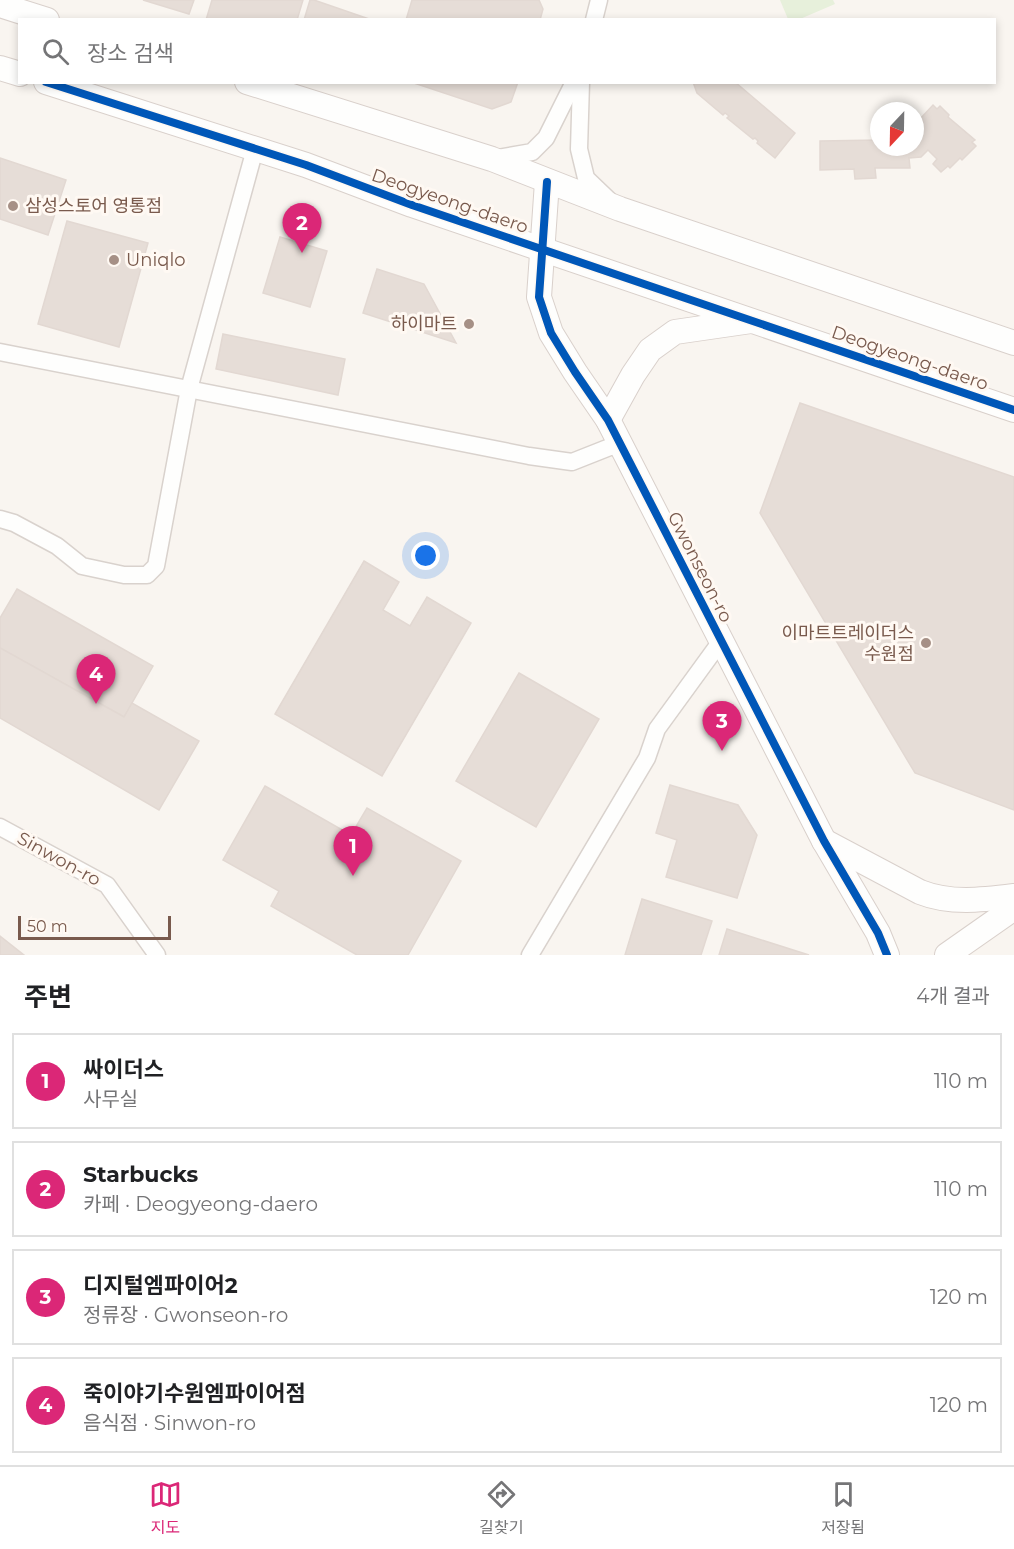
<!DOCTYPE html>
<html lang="ko">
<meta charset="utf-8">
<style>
:root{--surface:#fff;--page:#f2f2f2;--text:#202124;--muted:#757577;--line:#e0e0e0;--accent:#db2777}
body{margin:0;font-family:Montserrat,"Noto Sans KR",sans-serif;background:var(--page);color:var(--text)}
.compass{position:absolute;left:870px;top:102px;width:54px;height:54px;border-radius:50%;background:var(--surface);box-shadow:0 3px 9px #0003;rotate:202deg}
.scale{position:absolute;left:18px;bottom:15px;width:153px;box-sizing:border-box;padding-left:6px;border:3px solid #795a4d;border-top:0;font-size:16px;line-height:21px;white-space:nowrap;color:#795a4d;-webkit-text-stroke:4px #fff9f3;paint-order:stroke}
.you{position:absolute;left:426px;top:556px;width:21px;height:21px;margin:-15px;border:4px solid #fff;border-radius:50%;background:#1a73e8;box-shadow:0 0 0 9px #1a73e833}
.badge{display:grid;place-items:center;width:39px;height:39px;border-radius:50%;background:var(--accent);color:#fff;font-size:20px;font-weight:700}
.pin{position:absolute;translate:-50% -50px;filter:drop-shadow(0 2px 3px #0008)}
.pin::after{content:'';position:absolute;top:32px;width:21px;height:18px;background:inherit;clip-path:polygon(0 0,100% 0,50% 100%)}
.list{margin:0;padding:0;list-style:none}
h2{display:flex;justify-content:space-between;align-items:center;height:78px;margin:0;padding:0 24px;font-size:26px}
h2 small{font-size:20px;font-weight:400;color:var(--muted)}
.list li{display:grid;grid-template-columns:39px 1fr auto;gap:18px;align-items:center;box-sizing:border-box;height:96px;margin:0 12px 12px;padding:0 12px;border:2px solid var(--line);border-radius:0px}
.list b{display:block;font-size:22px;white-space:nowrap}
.list p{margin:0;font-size:20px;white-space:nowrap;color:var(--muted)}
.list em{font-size:20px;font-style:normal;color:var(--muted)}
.icon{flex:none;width:33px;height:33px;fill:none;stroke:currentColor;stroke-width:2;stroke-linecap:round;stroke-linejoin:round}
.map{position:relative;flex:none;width:1014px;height:955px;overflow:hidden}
.search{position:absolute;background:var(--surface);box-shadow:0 3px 9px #0003;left:18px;right:18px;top:18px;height:66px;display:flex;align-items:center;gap:15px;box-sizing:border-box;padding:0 21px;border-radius:0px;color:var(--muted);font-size:22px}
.sheet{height:510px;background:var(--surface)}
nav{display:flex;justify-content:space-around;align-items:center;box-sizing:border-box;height:84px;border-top:2px solid var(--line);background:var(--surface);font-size:16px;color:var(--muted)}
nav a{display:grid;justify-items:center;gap:3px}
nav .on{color:var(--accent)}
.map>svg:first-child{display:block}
.green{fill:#e7f0db}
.building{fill:#e6ddd7;stroke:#e2d8d2;stroke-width:1.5}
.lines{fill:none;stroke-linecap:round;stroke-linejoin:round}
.street-casing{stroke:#d9d2cd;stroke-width:19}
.secondary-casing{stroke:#d9d0cb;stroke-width:26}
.street{stroke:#fefefd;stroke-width:16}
.secondary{stroke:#fefefd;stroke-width:24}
.cycleway-casing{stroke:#fff9f3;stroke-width:11}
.cycleway{stroke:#0057b8;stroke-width:8}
.poi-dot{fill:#a69086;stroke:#fff9f3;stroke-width:2}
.labels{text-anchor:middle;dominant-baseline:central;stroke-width:6;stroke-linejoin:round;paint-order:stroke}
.street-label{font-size:18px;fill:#795a4d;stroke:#fff9f3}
.poi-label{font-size:18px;fill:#795a4d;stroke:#fff9f3;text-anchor:start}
</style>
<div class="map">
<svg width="1014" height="955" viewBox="0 0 1014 955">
<rect width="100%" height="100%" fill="#f9f5f0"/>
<path class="green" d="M780,0H833L835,4L800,19H788Z"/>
<g class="building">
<path d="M143,0H194L189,14Z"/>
<path d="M212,0H303L297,20H206Z"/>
<path d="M310,0H314L372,20H304Z"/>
<path d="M412,0H539L543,9L540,20H406Z"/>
<path d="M411,82H518L511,102L492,109Z"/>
<path d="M693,82H735L795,133L775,158L757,143L758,141L755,138L753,139L727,118L729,116L725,113L723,115L697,93Z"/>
<path d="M933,105L937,109L940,106L949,115L948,117L975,140L972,142L976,146L962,160L960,158L950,168L948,166L941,172L933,164L937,159L928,150L921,157L909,158L910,168H875L876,178L855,179L854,169L820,170V141L879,140V147H915V128L922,121L920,119Z"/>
<path d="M0,158L66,180L48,235L0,219Z"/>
<path d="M67,221L148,243L119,347L38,324Z"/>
<path d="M280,237L327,251L310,307L263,293Z"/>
<path d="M377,269L424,284L456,343L363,313Z"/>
<path d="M223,334L345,359L338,395L216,369Z"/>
<path d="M800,403L1014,477V810L915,773L760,513Z"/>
<path d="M364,561L399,582L383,610L410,626L427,597L471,623L382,776L275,714Z"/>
<path d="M17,589L153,666L124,717L0,648V618Z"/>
<path d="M0,648L124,717L132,703L199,741L159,810L0,718Z"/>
<path d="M519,673L599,719L536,827L456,781Z"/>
<path d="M670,785L738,805L757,835L737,898L666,877L677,840L656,833Z"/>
<path d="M265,786L351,835L367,808L461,861L408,955H357L271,906L279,891L223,860Z"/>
<path d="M642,899L712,921L701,955H625Z"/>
<path d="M727,929L809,955H719Z"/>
<path d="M0,936L24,955H0Z"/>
</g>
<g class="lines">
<defs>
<g id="street">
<path d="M594,20L599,0"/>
<path d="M581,82L579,149L586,178L610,201"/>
<path d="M492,159L532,152L546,138L574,82"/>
<path d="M0,352L529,456L572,462L620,443"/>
<path d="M0,519L14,523L57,546L82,566L124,575H147L156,566L189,389L255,149"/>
<path d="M0,827L107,885L157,955"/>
<path d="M530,955L647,758L657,729L721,641"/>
</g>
<g id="secondary">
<path d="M0,5L47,20"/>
<path d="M0,68L20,74"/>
<path d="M46,82L306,165L412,205L1014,410"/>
<path d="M247,82L492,159L620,209L1014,343"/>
<path d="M547,182L539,297L551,333L575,372L608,420L824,841L878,933L887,955"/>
<path d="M608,420L633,375L650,350L675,332L751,321"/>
<path d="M824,841L920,892C950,904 982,900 1014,896"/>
<path d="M947,955L1014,908"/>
</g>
</defs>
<use href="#street" class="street-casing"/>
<use href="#secondary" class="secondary-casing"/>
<use href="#street" class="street"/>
<use href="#secondary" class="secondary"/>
<defs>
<g id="cycleway">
<path d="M46,82L306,165L412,205L1014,410"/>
<path d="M547,182L539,297L551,333L575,372L608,420L824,841L878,933L887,955"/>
</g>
</defs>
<use href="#cycleway" class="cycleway-casing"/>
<use href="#cycleway" class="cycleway"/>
</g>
<g class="poi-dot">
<circle cx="13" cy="206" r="6"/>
<circle cx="114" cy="260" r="6"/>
<circle cx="469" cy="324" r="6"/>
<circle cx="926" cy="643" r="6"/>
</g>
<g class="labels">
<g class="street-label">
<text transform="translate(450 201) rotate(19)">Deogyeong-daero</text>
<text transform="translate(910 358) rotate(19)">Deogyeong-daero</text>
<text transform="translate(700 567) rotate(63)">Gwonseon-ro</text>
<text transform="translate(59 859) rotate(29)">Sinwon-ro</text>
</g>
<g class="poi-label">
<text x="25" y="206">삼성스토어 영통점</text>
<text x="126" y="260">Uniqlo</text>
<text x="457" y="324" text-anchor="end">하이마트</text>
<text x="914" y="633" text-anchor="end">이마트트레이더스<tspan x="914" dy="21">수원점</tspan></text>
</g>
</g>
</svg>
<svg class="compass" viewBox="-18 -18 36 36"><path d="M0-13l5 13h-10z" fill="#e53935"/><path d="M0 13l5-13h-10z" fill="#757577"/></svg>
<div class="scale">50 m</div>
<div class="you"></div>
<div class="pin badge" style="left:353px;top:876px">1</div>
<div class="pin badge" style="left:302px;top:253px">2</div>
<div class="pin badge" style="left:722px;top:751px">3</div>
<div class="pin badge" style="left:96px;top:704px">4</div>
<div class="search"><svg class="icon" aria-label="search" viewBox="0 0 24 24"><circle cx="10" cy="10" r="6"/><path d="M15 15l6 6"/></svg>장소 검색</div>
</div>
<section class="sheet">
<h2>주변<small>4개 결과</small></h2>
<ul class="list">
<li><span class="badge">1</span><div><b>싸이더스</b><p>사무실</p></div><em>110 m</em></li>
<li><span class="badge">2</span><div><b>Starbucks</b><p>카페 · Deogyeong-daero</p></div><em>110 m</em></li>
<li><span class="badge">3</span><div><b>디지털엠파이어2</b><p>정류장 · Gwonseon-ro</p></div><em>120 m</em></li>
<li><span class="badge">4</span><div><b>죽이야기수원엠파이어점</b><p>음식점 · Sinwon-ro</p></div><em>120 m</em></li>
</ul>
</section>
<nav>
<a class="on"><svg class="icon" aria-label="map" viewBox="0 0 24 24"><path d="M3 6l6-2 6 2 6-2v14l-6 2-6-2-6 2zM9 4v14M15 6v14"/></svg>지도</a>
<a><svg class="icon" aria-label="directions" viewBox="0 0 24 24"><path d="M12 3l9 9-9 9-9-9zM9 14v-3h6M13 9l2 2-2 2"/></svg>길찾기</a>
<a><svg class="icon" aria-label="saved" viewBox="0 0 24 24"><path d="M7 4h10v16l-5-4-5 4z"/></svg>저장됨</a>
</nav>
